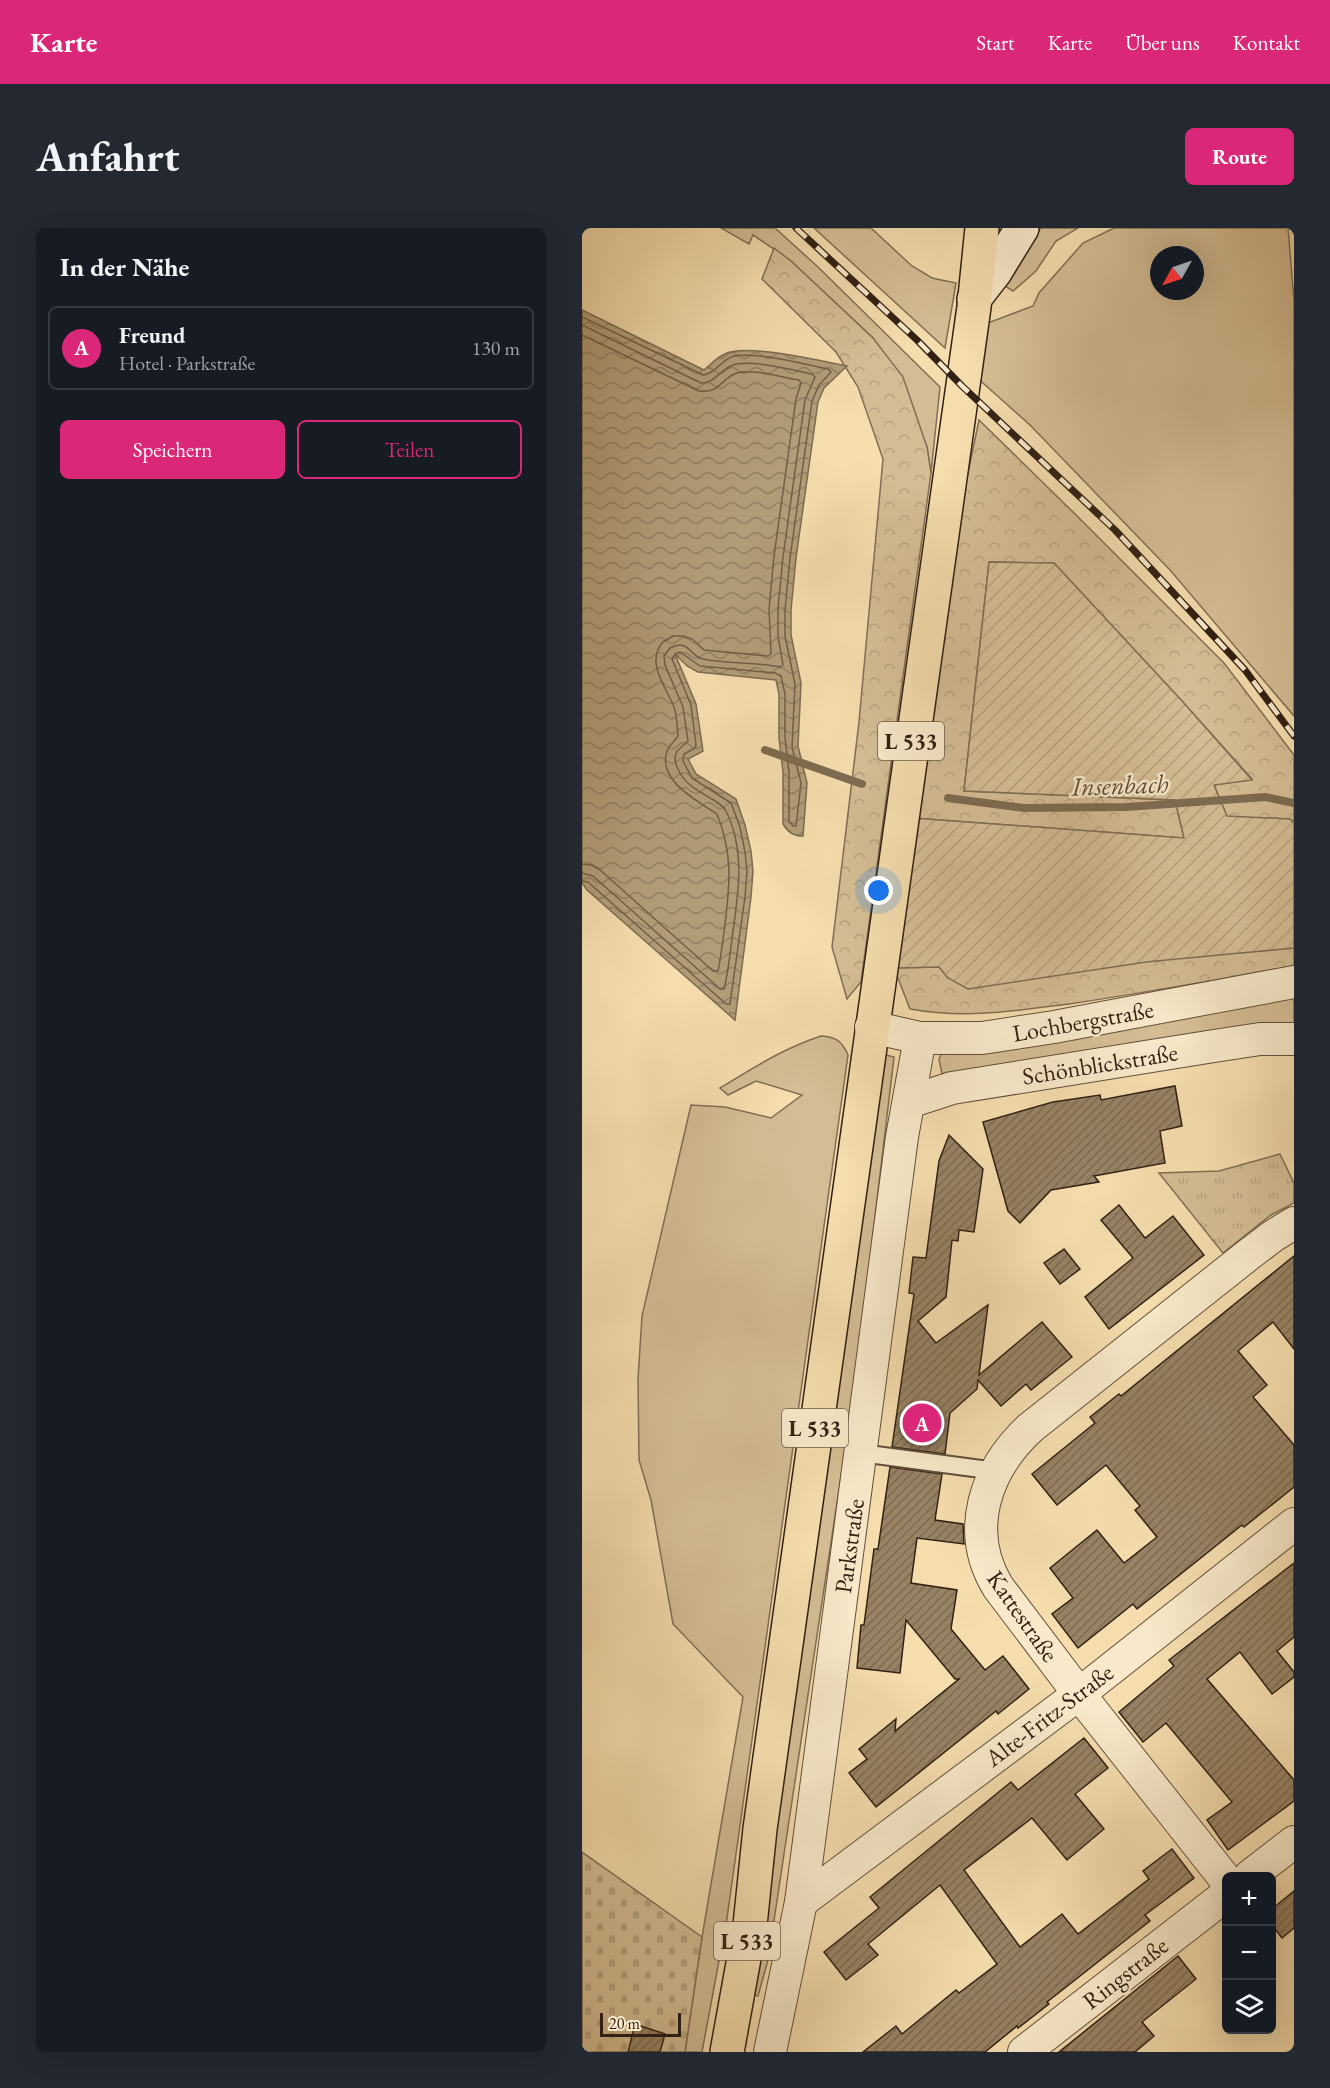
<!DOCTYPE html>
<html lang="de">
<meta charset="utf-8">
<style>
:root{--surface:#171b24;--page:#242831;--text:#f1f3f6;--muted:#9ea1a6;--line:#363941;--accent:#db2777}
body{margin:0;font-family:"EB Garamond",serif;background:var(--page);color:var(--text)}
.controls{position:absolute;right:18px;bottom:18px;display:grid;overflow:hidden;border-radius:9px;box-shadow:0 6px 24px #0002}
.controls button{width:54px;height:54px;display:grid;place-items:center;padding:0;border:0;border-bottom:2px solid var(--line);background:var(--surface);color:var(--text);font:30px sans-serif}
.compass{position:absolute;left:568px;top:18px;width:54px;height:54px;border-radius:50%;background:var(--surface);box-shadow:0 6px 24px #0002;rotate:230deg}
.scale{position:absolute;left:18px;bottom:15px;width:81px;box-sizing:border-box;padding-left:6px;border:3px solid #312013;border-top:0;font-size:16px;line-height:21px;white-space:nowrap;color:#312013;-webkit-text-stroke:4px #f8e9ca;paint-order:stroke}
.you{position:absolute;left:297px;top:663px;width:21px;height:21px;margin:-15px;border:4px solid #fff;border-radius:50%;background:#1a73e8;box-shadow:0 0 0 9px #1a73e833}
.badge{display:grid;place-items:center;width:39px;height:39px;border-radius:50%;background:var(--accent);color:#fff;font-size:20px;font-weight:700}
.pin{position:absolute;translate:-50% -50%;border:3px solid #fff;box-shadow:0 2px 6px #0006}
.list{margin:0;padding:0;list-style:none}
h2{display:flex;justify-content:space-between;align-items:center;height:78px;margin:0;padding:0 24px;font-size:26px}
h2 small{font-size:20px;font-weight:400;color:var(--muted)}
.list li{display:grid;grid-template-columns:39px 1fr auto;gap:18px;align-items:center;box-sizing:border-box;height:84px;margin:0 12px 12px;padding:0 12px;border:2px solid var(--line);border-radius:9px}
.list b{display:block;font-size:22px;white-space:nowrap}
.list p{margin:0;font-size:20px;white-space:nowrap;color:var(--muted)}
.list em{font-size:20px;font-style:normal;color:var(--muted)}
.actions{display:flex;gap:12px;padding:18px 24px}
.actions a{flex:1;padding:14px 0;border:2px solid var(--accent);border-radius:9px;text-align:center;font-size:21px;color:var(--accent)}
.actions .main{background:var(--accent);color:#fff}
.icon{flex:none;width:33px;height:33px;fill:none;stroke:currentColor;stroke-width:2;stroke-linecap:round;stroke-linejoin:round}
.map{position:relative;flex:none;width:712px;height:1824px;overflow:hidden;border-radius:9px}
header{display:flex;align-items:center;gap:36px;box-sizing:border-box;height:84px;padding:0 30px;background:var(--accent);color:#fff}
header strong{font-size:28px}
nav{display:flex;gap:33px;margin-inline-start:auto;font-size:21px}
.intro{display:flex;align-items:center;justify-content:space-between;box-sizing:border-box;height:144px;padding:0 36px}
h1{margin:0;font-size:42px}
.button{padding:15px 27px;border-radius:9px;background:var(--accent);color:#fff;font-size:21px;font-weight:700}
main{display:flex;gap:36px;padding:0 36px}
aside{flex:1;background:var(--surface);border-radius:9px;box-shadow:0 6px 24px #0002}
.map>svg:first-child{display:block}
.grass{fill:#d4bd94;stroke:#826e54;stroke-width:1.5;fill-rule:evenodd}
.forest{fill:url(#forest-crowns);stroke:#826e54;stroke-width:1.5}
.cemetery{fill:url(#cemetery-stones);stroke:#826e54;stroke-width:1.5}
.park{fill:url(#park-tufts);stroke:#826e54;stroke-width:1.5}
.garden{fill:url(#garden-furrows);stroke:#826e54;stroke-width:1.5}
.water{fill:url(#water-waves);stroke:#7e6b50;stroke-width:1.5}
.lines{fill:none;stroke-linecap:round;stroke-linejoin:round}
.shore{stroke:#725e46;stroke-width:1.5}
.stream{stroke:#7e6b50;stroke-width:8}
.building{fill:url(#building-hatch);stroke:#312013;stroke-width:1.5}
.lane-casing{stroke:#624f3a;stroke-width:20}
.street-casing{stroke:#624f3a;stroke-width:34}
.secondary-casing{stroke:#312013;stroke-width:36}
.primary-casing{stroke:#312013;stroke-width:36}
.lane{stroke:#f8e9ca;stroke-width:16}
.street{stroke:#f8e9ca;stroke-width:32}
.secondary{stroke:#f8e9ca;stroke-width:33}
.primary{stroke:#f5ddae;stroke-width:33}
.rail-casing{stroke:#312013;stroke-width:7}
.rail{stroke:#f8e9ca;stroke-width:4.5;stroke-dasharray:14;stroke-linecap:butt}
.labels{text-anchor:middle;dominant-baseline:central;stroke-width:5;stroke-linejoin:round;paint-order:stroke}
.shield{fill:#f8e9ca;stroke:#6d5c4a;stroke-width:1.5}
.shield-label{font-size:22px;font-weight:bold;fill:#312013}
.street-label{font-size:24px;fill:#312013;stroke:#f8e9ca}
.water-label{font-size:26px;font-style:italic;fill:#5e4c37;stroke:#f8e9ca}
</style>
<header>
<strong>Karte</strong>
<nav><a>Start</a><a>Karte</a><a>Über uns</a><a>Kontakt</a></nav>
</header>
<div class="intro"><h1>Anfahrt</h1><a class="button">Route</a></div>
<main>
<aside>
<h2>In der Nähe<small></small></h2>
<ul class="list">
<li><span class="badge">A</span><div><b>Freund</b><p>Hotel · Parkstraße</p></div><em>130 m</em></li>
</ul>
<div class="actions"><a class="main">Speichern</a><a>Teilen</a></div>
</aside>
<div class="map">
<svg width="712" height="1824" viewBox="0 0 712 1824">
<defs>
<pattern id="forest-crowns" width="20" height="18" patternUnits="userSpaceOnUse" patternTransform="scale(1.5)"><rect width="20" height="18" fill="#d4bd94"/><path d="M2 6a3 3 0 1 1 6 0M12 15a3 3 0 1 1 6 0" fill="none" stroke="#b6a27f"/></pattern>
<pattern id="cemetery-stones" width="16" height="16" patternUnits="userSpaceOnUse" patternTransform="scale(1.5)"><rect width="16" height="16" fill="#d4bd94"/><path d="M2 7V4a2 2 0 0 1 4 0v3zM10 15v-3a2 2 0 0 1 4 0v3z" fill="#b6a27f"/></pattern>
<pattern id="park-tufts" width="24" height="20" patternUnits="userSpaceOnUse" patternTransform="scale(1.5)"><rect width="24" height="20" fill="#d4bd94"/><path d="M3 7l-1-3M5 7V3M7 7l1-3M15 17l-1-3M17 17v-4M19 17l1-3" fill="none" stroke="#b6a27f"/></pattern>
<pattern id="garden-furrows" width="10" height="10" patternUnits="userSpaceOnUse" patternTransform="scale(1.5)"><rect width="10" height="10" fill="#d4bd94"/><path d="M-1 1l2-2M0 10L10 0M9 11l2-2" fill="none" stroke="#b6a27f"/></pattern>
<pattern id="water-waves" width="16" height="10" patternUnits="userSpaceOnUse" patternTransform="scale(1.5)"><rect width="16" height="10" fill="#b29d79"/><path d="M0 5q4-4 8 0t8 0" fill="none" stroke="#918062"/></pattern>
<pattern id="building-hatch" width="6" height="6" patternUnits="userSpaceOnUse" patternTransform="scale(1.5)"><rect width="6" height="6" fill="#978264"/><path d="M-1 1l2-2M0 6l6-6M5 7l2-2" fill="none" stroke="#7c6a51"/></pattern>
</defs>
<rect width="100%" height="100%" fill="#f5ddae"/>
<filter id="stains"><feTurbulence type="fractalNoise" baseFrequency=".00333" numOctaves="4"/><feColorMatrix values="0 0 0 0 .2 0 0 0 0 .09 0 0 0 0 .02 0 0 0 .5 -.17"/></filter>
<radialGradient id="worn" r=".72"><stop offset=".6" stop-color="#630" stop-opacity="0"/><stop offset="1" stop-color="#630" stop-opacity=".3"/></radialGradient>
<g class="grass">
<path d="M139,0H193L236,39L358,159L349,245L345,219L336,196L291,110L209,33L171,7L167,16Z"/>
<path d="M232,0H289L330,38L350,50L374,55L363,120Z"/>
<path d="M459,0H496L474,13L454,43L431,63L423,58L443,20Z"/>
<path d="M532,0H706L712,73V488L588,342L448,197L392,147L403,96L451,78L457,65L501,15ZM577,27H613V63H577Z"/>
<path d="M712,769V802L361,851L357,831L361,822Z"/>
<path d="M239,808C254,809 260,813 266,827L145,1690L120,1824H103L120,1709L161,1469L91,1396L69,1272L57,1232L56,1151L60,1088L109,877L143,879L189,890L220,867L174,853L146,867L138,860C171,840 202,820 239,808Z"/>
<path d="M297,825L312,829L274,1149L186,1732L176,1768L164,1764Z"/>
</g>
<g class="forest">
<path d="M192,20L209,33L291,110L321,149L345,219L349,245L279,754L265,771L250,719L277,494L301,231L276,159L254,124L180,51Z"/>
<path d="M397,192L491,284L642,435L712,527V595L708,591L645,589L632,557L670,551L600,473L472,335L407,334L382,563L593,572L602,610L332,590L381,269Z"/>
<path d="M712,720V738C637,751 562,765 487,776C432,783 383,791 328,781L312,740L357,739L366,750Z"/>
</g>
<path class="cemetery" d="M0,1624L120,1709L103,1824H0Z"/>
<path class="park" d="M698,926L712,955V975L689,987L641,1025L577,945L637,943Z"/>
<path class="garden" d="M407,334L472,335L600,473L670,552L632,557L645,588L708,591L712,595V720L564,734L386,761L366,750L357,739L312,740L331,590L602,610L593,572L382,563Z"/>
<path class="water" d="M0,82L122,142C129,136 136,128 145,125C166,116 239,133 265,138L242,160L236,174L214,330L209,382V407L219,455L216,518L225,555L221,608C211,608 206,604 201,596V544L197,510V466L194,452L116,444L105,438L93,426L114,476L121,523L106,531L114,546L154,571L163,597L169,623L171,643L169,669L153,792L5,662L0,655Z"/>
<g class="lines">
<g class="shore">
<path d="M0,89L121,147C133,146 140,131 152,128C177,124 221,136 246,141L249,144L237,157L230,173L208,330L203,382V408L213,456L210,519L219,555L214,598H211L207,593V544L203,509V466L199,448L193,445L118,438L98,424L93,426L90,431L109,477L114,517L113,520L102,526L101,533L110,550L149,575L158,599L163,624L165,643L163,669L148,776H144L6,654L0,653"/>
<path d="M0,97L119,155C133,155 139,141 151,137C167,131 212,142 230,146L233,149L223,172L201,329L196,380V408L201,437L198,439C173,434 146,436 121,431C107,428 107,410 88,420L82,428L83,437L101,479L106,513L95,523C91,532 94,537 98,545C109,565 137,570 144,583C164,623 156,668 150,710C148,727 146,745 142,761H138L11,648L0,645"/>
<path d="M0,107L117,163C138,166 139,150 155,145C170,140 201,150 217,152L219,155L214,171L192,328L187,381L189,426L186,428L122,422L110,411L101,408H91L81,414C63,434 84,459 92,479C95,488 95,499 96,508C93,513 87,517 85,523C75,553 116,573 135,586C151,626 148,655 143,696C141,712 139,728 136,743H131L17,641L9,637L0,636"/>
</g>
<g class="stream">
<path d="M183,522L280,556"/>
<path d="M366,570L442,580L545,579L683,569L712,575"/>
</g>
</g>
<g class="building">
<path d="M593,858L600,898L578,903L583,935L512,948L517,954L469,962L438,995L426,983L401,894L471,874L518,867L519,872Z"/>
<path d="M367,907L401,941L392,1004L377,1002L376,1013L370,1012L364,1069L336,1093L354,1115L406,1077L397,1147L460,1094L490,1129L449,1162L444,1156L419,1178L396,1152L395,1161L368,1185L363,1226L310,1219L332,1066L327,1065L331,1029L344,1030L357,933Z"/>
<path d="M537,977L563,1010L591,988L622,1027L527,1101L503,1069L551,1030L519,992Z"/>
<path d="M482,1021L498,1041L478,1056L462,1035Z"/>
<path d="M712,1028V1121L691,1094L656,1123L685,1157L671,1169L712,1217V1259L662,1299L660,1297L555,1381L551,1376L496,1420L470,1386L491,1370L468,1340L515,1302L542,1335L575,1309L553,1282L558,1278L524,1237L475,1277L450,1246L513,1195L508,1189L537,1166L539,1168Z"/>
<path d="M308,1239L360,1246L353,1292L381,1296L382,1316L335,1310L329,1355L375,1362L369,1401L403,1442L421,1428L447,1461L416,1486L414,1483L294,1579L267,1545L285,1531L277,1521L314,1491L313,1503L377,1451H373L324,1392L318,1445L275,1440L279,1397H282L292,1321H296Z"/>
<path d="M712,1335V1409L695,1423L712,1444V1449L690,1466L658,1424L625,1451L712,1552V1573L646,1622L625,1592L650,1574L584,1495L561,1514L537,1484L592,1438L587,1432Z"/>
<path d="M502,1510L526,1540L493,1566L522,1601L485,1632L450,1590L382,1642L438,1719L480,1686L496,1706L567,1651L561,1643L590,1621L612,1650L563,1687L568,1693L465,1774L467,1776L436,1800L435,1798L403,1824H281L314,1798L320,1806L374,1762L377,1765L415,1736L358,1657L286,1716L296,1727L264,1752L242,1724L297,1680L288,1669L429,1554L436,1562Z"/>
<path d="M712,1663V1700L700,1710L690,1697V1681Z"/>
<path d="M596,1728L614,1751L560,1794L572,1808L553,1824H477Z"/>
<path d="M53,1796L83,1806L78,1824H46Z"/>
</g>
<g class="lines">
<defs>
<path id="lane" d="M279,1225L414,1243"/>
<g id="street">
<path d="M289,799L338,810H400L472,799L712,754"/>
<path d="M327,874L370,860L632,818L678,811H712"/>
<path d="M668,1648L712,1614"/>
<path d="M644,1652L497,1466L416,1359C382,1303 403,1242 448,1200L666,1027L691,1008L712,995"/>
<path d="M219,1674L497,1466L712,1296"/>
<path d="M188,1824L219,1674L320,909L338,810"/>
<path d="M442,1824L644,1667"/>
</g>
<path id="secondary" d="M392,71L413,44L440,0"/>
<path id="primary" d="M145,1824L168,1697L178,1601L392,79L400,0"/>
</defs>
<use href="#lane" class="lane-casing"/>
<use href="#street" class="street-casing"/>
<use href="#secondary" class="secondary-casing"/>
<use href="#primary" class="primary-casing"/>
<use href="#lane" class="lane"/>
<use href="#street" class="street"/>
<use href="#secondary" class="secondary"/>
<use href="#primary" class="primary"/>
<defs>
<path id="rail" d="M214,0L335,112L380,158L533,302L663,442L712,508"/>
</defs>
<use href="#rail" class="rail-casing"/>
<use href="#rail" class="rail"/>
</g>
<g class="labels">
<g class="shield">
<rect x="296" y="494" width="66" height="38" rx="4.5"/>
<rect x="200" y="1181" width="66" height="38" rx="4.5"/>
<rect x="132" y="1694" width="66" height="38" rx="4.5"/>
</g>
<g class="shield-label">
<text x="329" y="513">L 533</text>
<text x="233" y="1200">L 533</text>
<text x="165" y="1713">L 533</text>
</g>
<g class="street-label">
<text transform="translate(501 793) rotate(-10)">Lochbergstraße</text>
<text transform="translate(518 836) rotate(-9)">Schönblickstraße</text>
<text transform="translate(267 1318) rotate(-82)">Parkstraße</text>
<text transform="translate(441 1388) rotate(55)">Kattestraße</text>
<text transform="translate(467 1487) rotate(-37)">Alte-Fritz-Straße</text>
<text transform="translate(543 1745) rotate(-38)">Ringstraße</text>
</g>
<g class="water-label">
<text transform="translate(538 557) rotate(-2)">Insenbach</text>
</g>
</g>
<rect width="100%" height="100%" filter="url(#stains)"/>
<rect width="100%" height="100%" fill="url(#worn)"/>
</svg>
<div class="controls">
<button>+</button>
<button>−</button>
<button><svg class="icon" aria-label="layers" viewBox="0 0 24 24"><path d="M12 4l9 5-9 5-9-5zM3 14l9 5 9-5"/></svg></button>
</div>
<svg class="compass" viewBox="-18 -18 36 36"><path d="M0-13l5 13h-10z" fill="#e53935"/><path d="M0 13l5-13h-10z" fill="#9ea1a6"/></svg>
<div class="scale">20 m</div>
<div class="you"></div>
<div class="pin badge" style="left:340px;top:1195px">A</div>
</div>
</main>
